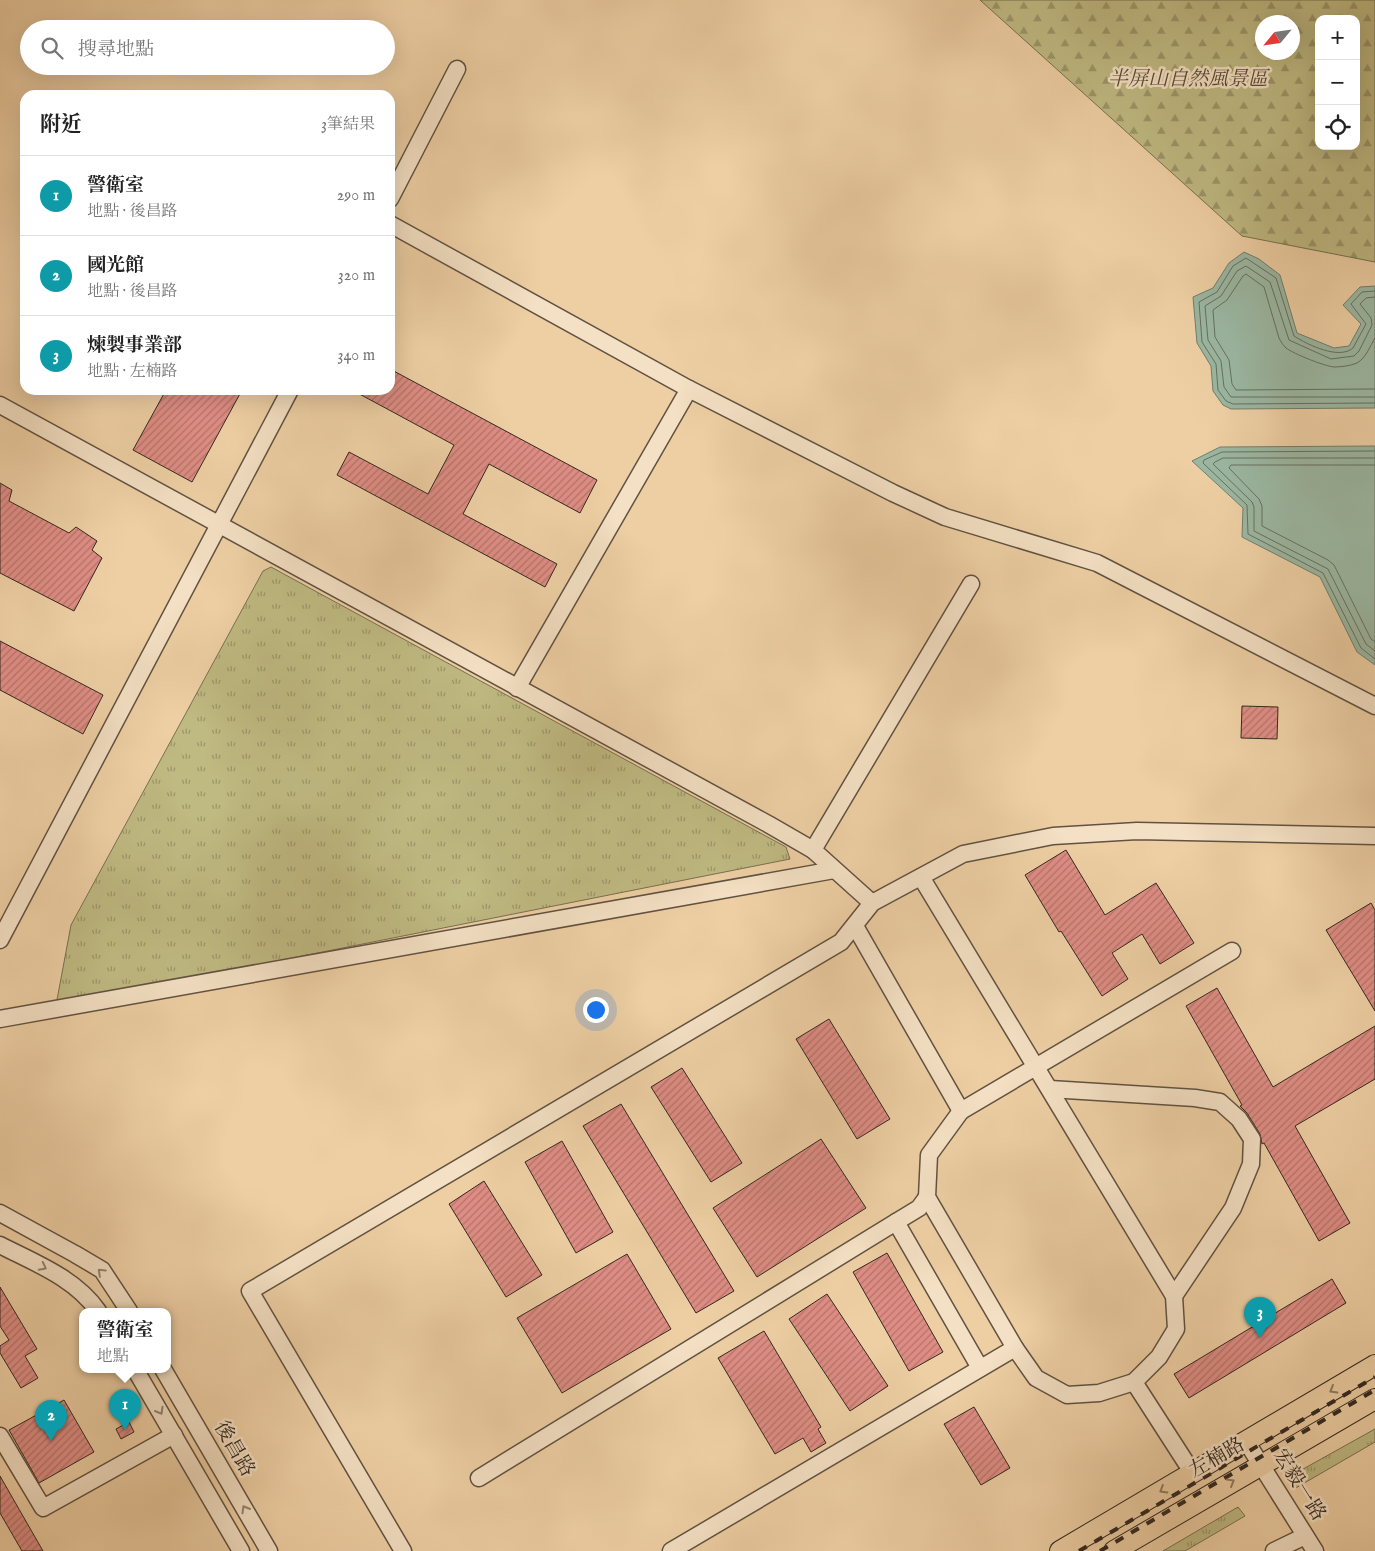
<!DOCTYPE html>
<html lang="zh-TW">
<meta charset="utf-8">
<style>
:root{--surface:#fff;--page:#f6f6f6;--text:#222;--muted:#767676;--line:#e0e0e0;--accent:#1a73e8}
body{margin:0;font-family:"IM FELL English","Noto Serif TC",serif;background:var(--page);color:var(--text)}
.controls{position:absolute;right:15px;top:15px;display:grid;overflow:hidden;border-radius:10px;box-shadow:0 5px 20px #0002}
.controls button{width:45px;height:45px;display:grid;place-items:center;padding:0;border:0;border-bottom:1px solid var(--line);background:var(--surface);color:var(--text);font:25px sans-serif}
.compass{position:absolute;left:1255px;top:15px;width:45px;height:45px;border-radius:50%;background:var(--surface);box-shadow:0 5px 20px #0002;rotate:241deg}
.you{position:absolute;left:595px;top:1009px;width:18px;height:18px;margin:-12px;border:4px solid #fff;border-radius:50%;background:#1a73e8;box-shadow:0 0 0 8px #1a73e833}
.badge{display:grid;place-items:center;width:32px;height:32px;border-radius:50%;background:var(--accent);color:#fff;font-size:16px;font-weight:700}
.pin{position:absolute;translate:-50% -41px;filter:drop-shadow(0 1px 2px #0008)}
.pin::after{content:'';position:absolute;top:26px;width:18px;height:15px;background:inherit;clip-path:polygon(0 0,100% 0,50% 100%)}
.popup{position:absolute;left:79px;top:1308px;width:92px;height:65px;box-sizing:border-box;display:grid;place-content:center;border-radius:10px;background:var(--surface);filter:drop-shadow(0 1px 4px #0005);font-size:16px;white-space:nowrap;color:var(--muted)}
.popup b{font-size:19px;color:var(--text)}
.popup::after{content:'';position:absolute;left:50%;top:100%;margin-left:-10px;border:10px solid transparent;border-top-color:var(--surface)}
.list{margin:0;padding:0;list-style:none}
h2{display:flex;justify-content:space-between;align-items:center;height:65px;margin:0;padding:0 20px;font-size:21px}
h2 small{font-size:16px;font-weight:400;color:var(--muted)}
.list li{display:grid;grid-template-columns:32px 1fr auto;gap:15px;align-items:center;box-sizing:border-box;height:80px;padding:0 20px;border-top:1px solid var(--line)}
.list b{display:block;font-size:19px;white-space:nowrap}
.list p{margin:0;font-size:16px;white-space:nowrap;color:var(--muted)}
.list em{font-size:16px;font-style:normal;color:var(--muted)}
.icon{flex:none;width:28px;height:28px;fill:none;stroke:currentColor;stroke-width:2;stroke-linecap:round;stroke-linejoin:round}
.map{position:relative;flex:none;width:1375px;height:1551px;overflow:hidden}
.search{position:absolute;background:var(--surface);box-shadow:0 5px 20px #0002;left:20px;top:20px;width:375px;height:55px;display:flex;align-items:center;gap:12px;box-sizing:border-box;padding:0 18px;border-radius:28px;color:var(--muted);font-size:19px}
.panel{position:absolute;background:var(--surface);box-shadow:0 5px 20px #0002;left:20px;top:90px;width:375px;height:305px;border-radius:15px}
.map>svg:first-child{display:block}
.grass{fill:url(#grass-tufts);stroke:#787051}
.forest{fill:url(#forest-firs);stroke:#787051;fill-rule:evenodd}
.water{fill:#9bb7a2;stroke:#717e6e}
.lines{fill:none;stroke-linecap:round;stroke-linejoin:round}
.shore{stroke:#667061;stroke-width:1}
.building{fill:url(#building-hatch);stroke:#322820}
.minor-casing{stroke:#615241;stroke-width:19}
.major-casing{stroke:#322820;stroke-width:22}
.minor{stroke:#f4e0c4;stroke-width:16}
.major{stroke:#eecfa4;stroke-width:20}
.rail{stroke:#322820;stroke-width:4;stroke-dasharray:9 9;stroke-linecap:butt}
.oneway{stroke:#938472}
.oneway2{stroke:#907c62}
.labels{text-anchor:middle;dominant-baseline:central;stroke-width:5;stroke-linejoin:round;paint-order:stroke}
.park-label{font-size:20px;font-style:italic;fill:#554c38;stroke:#f4e0c4}
.street-label{font-size:20px;fill:#322820;stroke:#f4e0c4}
</style>
<div class="map">
<svg width="1375" height="1551" viewBox="0 0 1375 1551">
<defs>
<pattern id="grass-tufts" width="24" height="20" patternUnits="userSpaceOnUse" patternTransform="scale(1.25)"><rect width="24" height="20" fill="#bfb982"/><path d="M3 7l-1-3M5 7V3M7 7l1-3M15 17l-1-3M17 17v-4M19 17l1-3" fill="none" stroke="#9c966a"/></pattern>
<pattern id="forest-firs" width="22" height="20" patternUnits="userSpaceOnUse" patternTransform="scale(1.25)"><rect width="22" height="20" fill="#bfb982"/><path d="M5 1l3.5 6h-7zM16 11l3.5 6h-7z" fill="#9c966a"/></pattern>
<pattern id="building-hatch" width="6" height="6" patternUnits="userSpaceOnUse" patternTransform="scale(1.25)"><rect width="6" height="6" fill="#df8d84"/><path d="M-1 1l2-2M0 6l6-6M5 7l2-2" fill="none" stroke="#b5736c"/></pattern>
</defs>
<rect width="100%" height="100%" fill="#eecfa4"/>
<filter id="stains"><feTurbulence type="fractalNoise" baseFrequency=".004" numOctaves="4"/><feColorMatrix values="0 0 0 0 .2 0 0 0 0 .09 0 0 0 0 .02 0 0 0 .5 -.17"/></filter>
<radialGradient id="worn" r=".72"><stop offset=".6" stop-color="#630" stop-opacity="0"/><stop offset="1" stop-color="#630" stop-opacity=".3"/></radialGradient>
<g class="grass">
<path d="M271,567L786,847L790,859L56,1005L71,925L263,571Z"/>
<path d="M1375,1429V1442L1294,1489L1287,1478Z"/>
<path d="M1238,1507L1245,1516L1185,1551H1163Z"/>
</g>
<path class="forest" d="M980,0H1375V262L1242,236ZM1319,19H1356V146H1319ZM1262,22H1292V52H1262Z"/>
<g class="water">
<path d="M1244,252L1259,259L1280,275L1297,333L1334,348L1349,346L1361,324L1343,305L1360,287L1375,286V408L1231,409L1223,405L1213,391L1211,366L1197,343L1193,297L1213,288L1229,263Z"/>
<path d="M1375,446V665L1357,652L1320,577L1242,537L1243,508L1192,461L1220,447Z"/>
</g>
<g class="lines">
<g class="shore">
<path d="M1375,291L1362,292L1351,304L1366,324L1353,348C1339,360 1308,345 1294,336L1276,278L1246,258L1233,266L1217,292L1199,302L1202,342L1216,364L1218,390L1226,401L1233,404L1375,403"/>
<path d="M1375,297L1366,298L1360,304L1371,318L1372,325L1359,351L1354,356L1331,359L1289,340L1270,282L1246,266L1237,271L1221,296L1205,306L1208,340L1221,361L1224,387L1231,397H1375"/>
<path d="M1375,338C1370,346 1366,358 1357,363C1350,366 1340,367 1334,367C1324,366 1294,354 1286,348C1283,345 1281,342 1279,338L1264,287L1246,274L1243,276L1227,300L1213,310L1215,337L1229,360L1232,384L1236,390L1375,389"/>
<path d="M1375,451L1222,452L1204,460L1203,463L1247,505L1248,534L1323,573L1361,648L1375,659"/>
<path d="M1375,458H1223L1215,462L1213,464L1252,502L1254,507V531L1328,569L1366,644L1375,651"/>
<path d="M1375,465H1231L1229,468L1259,499L1262,506V526L1328,560L1334,565L1371,639L1375,642"/>
</g>
</g>
<g class="building">
<path d="M390,369L597,480L580,513L489,464L463,514L557,564L545,587L337,475L349,452L428,494L454,445L352,390H390Z"/>
<path d="M166,390H242L192,482L133,450Z"/>
<path d="M0,483L12,490L9,501L69,533L76,527L97,541L92,550L102,558L74,611L0,573Z"/>
<path d="M0,641L103,695L83,734L0,690Z"/>
<path d="M1242,706L1278,707L1277,739L1241,738Z"/>
<path d="M1066,850L1105,915L1156,883L1194,943L1160,964L1142,934L1112,953L1128,979L1102,996L1061,931L1059,932L1025,875Z"/>
<path d="M1371,903L1375,910V1011L1326,930Z"/>
<path d="M1217,988L1273,1087L1375,1026V1079L1295,1126L1350,1223L1319,1241L1264,1143L1262,1144L1260,1134L1247,1113L1240,1106L1242,1105L1186,1006Z"/>
<path d="M829,1019L890,1119L857,1139L796,1039Z"/>
<path d="M682,1068L742,1163L711,1182L651,1087Z"/>
<path d="M621,1104L734,1291L696,1313L583,1126Z"/>
<path d="M821,1139L866,1208L757,1277L713,1208Z"/>
<path d="M562,1141L613,1232L576,1253L525,1162Z"/>
<path d="M484,1181L542,1275L506,1297L449,1204Z"/>
<path d="M887,1253L943,1352L909,1371L853,1272Z"/>
<path d="M627,1254L671,1329L562,1393L517,1318Z"/>
<path d="M1332,1279L1346,1303L1189,1398L1174,1374Z"/>
<path d="M0,1287L37,1349L25,1356L38,1378L21,1388L0,1353V1346L9,1340L0,1326Z"/>
<path d="M827,1294L888,1386L850,1411L789,1319Z"/>
<path d="M764,1331L821,1427L818,1429L826,1443L811,1452L803,1438L775,1454L718,1358Z"/>
<path d="M64,1400L94,1452L39,1483L9,1430Z"/>
<path d="M974,1407L1010,1468L981,1485L944,1424Z"/>
<path d="M129,1422L134,1432L121,1439L116,1429Z"/>
<path d="M0,1476L43,1551H22L0,1513Z"/>
</g>
<g class="lines">
<defs>
<g id="minor">
<path d="M390,199L457,69"/>
<path d="M390,224L689,389L893,493L945,517L1097,563L1375,706"/>
<path d="M0,405L768,824L813,850L872,903"/>
<path d="M517,688L689,389"/>
<path d="M813,850L971,584"/>
<path d="M921,877L1174,1296L1176,1329L1159,1357L1134,1382"/>
<path d="M0,940L290,390"/>
<path d="M0,1019L834,870"/>
<path d="M1050,1089L1195,1098L1220,1102L1239,1119L1252,1139L1251,1164L1233,1208L1174,1296"/>
<path d="M961,1111L1232,951"/>
<path d="M0,1213L75,1254L102,1270L129,1311"/>
<path d="M896,1222L919,1208L927,1197"/>
<path d="M0,1245C35,1263 75,1278 98,1311"/>
<path d="M1015,1348L1036,1378L1067,1395L1099,1393L1134,1382L1192,1472"/>
<path d="M135,1369L241,1551"/>
<path d="M163,1369L269,1551"/>
<path d="M0,1436L43,1508L174,1435"/>
<path d="M1246,1441L1315,1551"/>
<path d="M479,1478L896,1222L980,1368"/>
<path d="M403,1551L250,1291L841,942L872,903L963,854L1053,836L1137,831L1375,836"/>
<path d="M671,1551L1015,1348L927,1197L929,1155L961,1111L855,926"/>
<path d="M1274,1551L1305,1536"/>
</g>
<g id="major">
<path d="M1060,1551L1375,1365"/>
<path d="M1114,1551L1375,1399"/>
</g>
</defs>
<use href="#minor" class="minor-casing"/>
<use href="#major" class="major-casing"/>
<use href="#minor" class="minor"/>
<use href="#major" class="major"/>
<g class="rail">
<path d="M1079,1551L1375,1377"/>
<path d="M1100,1551L1375,1390"/>
</g>
</g>
<defs><path id="oneway-chevron" d="M-2-3.5L2.5 0L-2 3.5" fill="none" stroke-width="1.6" stroke-linecap="round" stroke-linejoin="round" transform="scale(1.25)"/></defs>
<g class="oneway">
<use href="#oneway-chevron" transform="translate(43 1267) rotate(27)"/>
<use href="#oneway-chevron" transform="translate(101 1272) rotate(-137)"/>
<use href="#oneway-chevron" transform="translate(160 1411) rotate(60)"/>
<use href="#oneway-chevron" transform="translate(245 1509) rotate(-120)"/>
</g>
<g class="oneway2">
<use href="#oneway-chevron" transform="translate(1333 1390) rotate(150)"/>
<use href="#oneway-chevron" transform="translate(1231 1482) rotate(-30)"/>
<use href="#oneway-chevron" transform="translate(1163 1490) rotate(149)"/>
</g>
<g class="labels">
<g class="park-label">
<text x="1188" y="79">半屏山自然風景區</text>
</g>
<g class="street-label">
<text transform="translate(234 1449) rotate(60)">後昌路</text>
<text transform="translate(1217 1458) rotate(-30)">左楠路</text>
<text transform="translate(1299 1485) rotate(58)">宏毅一路</text>
</g>
</g>
<rect width="100%" height="100%" filter="url(#stains)"/>
<rect width="100%" height="100%" fill="url(#worn)"/>
</svg>
<div class="controls">
<button>+</button>
<button>−</button>
<button><svg class="icon" aria-label="locate" viewBox="0 0 24 24"><circle cx="12" cy="12" r="6"/><path d="M12 2v4M12 18v4M2 12h4M18 12h4"/></svg></button>
</div>
<svg class="compass" viewBox="-18 -18 36 36"><path d="M0-13l5 13h-10z" fill="#e53935"/><path d="M0 13l5-13h-10z" fill="#767676"/></svg>
<div class="you"></div>
<div class="pin badge" style="left:125px;top:1430px;background:#0f9aa8">1</div>
<div class="popup"><b>警衛室</b>地點</div>
<div class="pin badge" style="left:51px;top:1441px;background:#0f9aa8">2</div>
<div class="pin badge" style="left:1260px;top:1338px;background:#0f9aa8">3</div>
<div class="search"><svg class="icon" aria-label="search" viewBox="0 0 24 24"><circle cx="10" cy="10" r="6"/><path d="M15 15l6 6"/></svg>搜尋地點</div>
<section class="panel">
<h2>附近<small>3筆結果</small></h2>
<ul class="list">
<li><span class="badge" style="background:#0f9aa8">1</span><div><b>警衛室</b><p>地點 · 後昌路</p></div><em>290 m</em></li>
<li><span class="badge" style="background:#0f9aa8">2</span><div><b>國光館</b><p>地點 · 後昌路</p></div><em>320 m</em></li>
<li><span class="badge" style="background:#0f9aa8">3</span><div><b>煉製事業部</b><p>地點 · 左楠路</p></div><em>340 m</em></li>
</ul>
</section>
</div>
